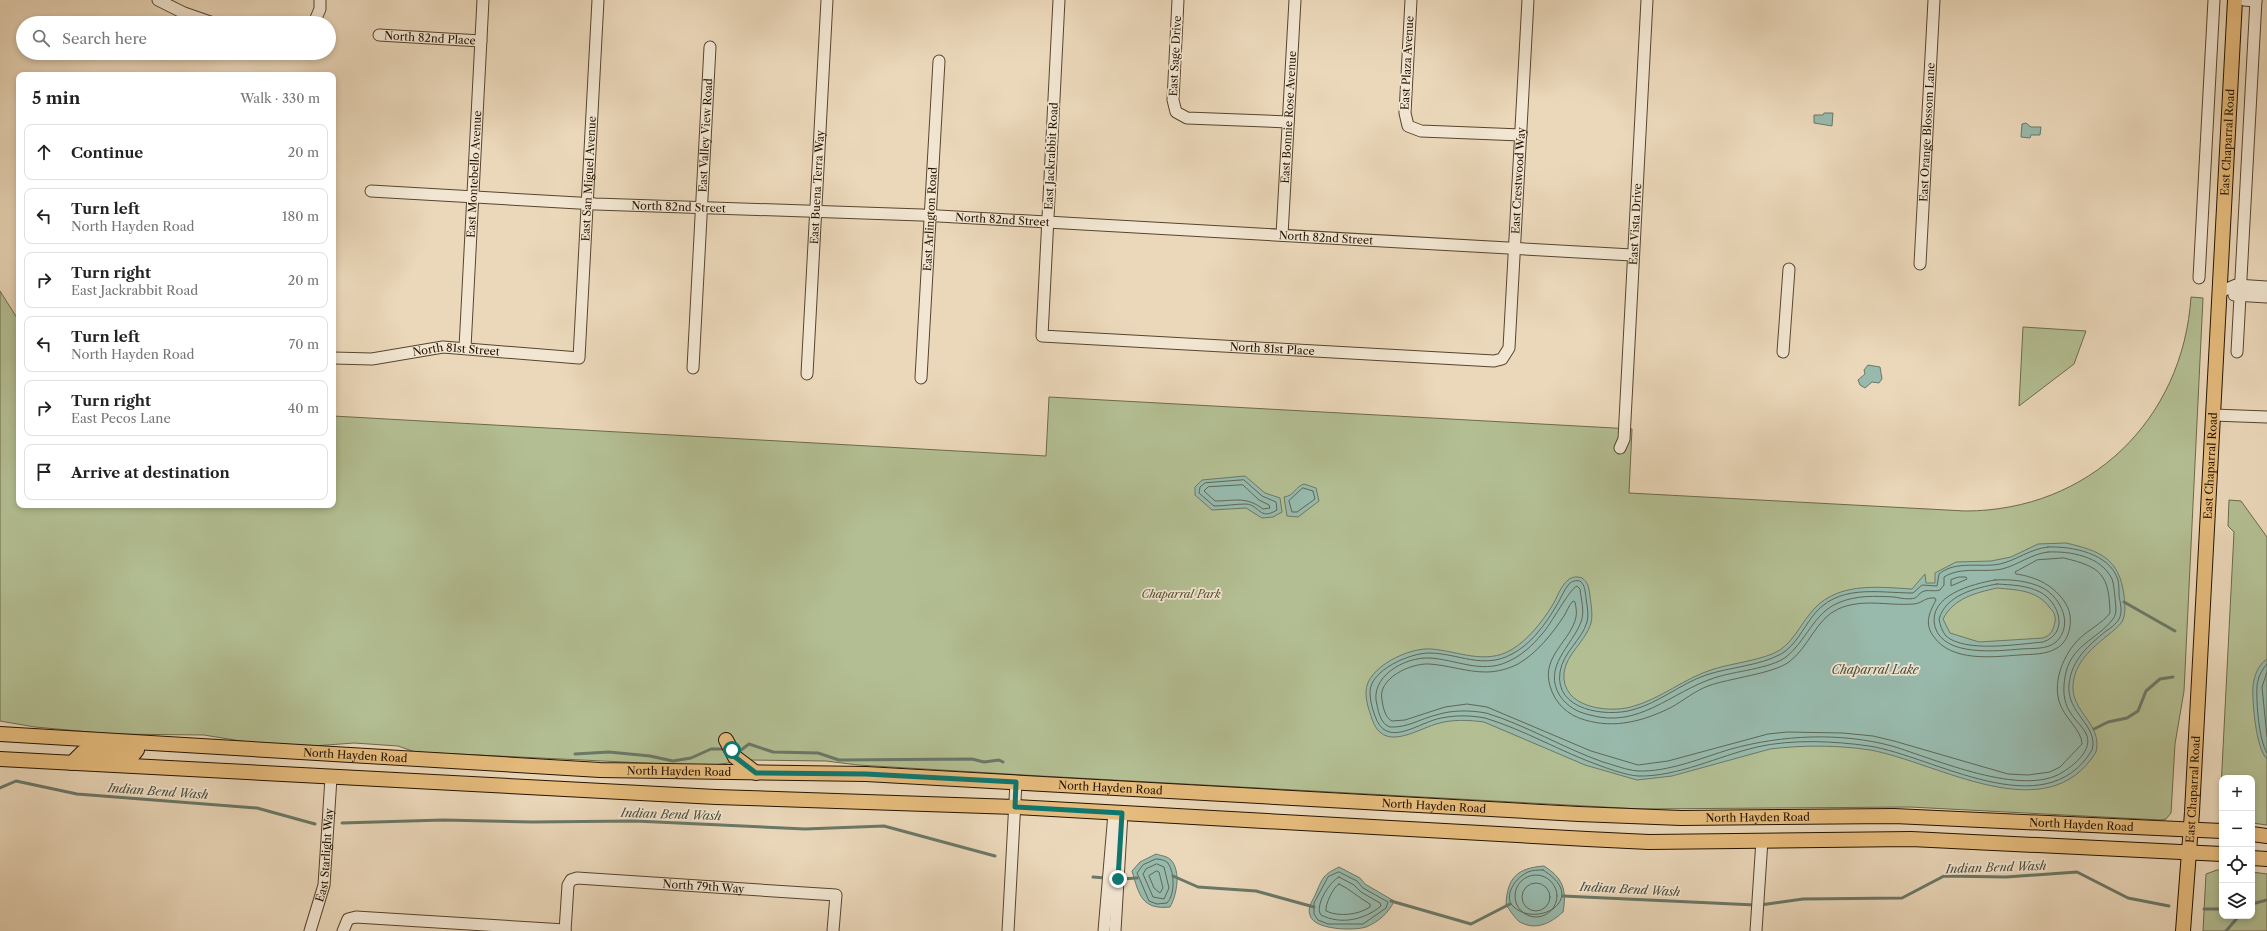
<!DOCTYPE html>
<meta charset="utf-8">
<style>
:root{--surface:#fff;--page:#f2f2f2;--text:#222;--muted:#767676;--line:#e0e0e0}
body{margin:0;font-family:"Libre Caslon Text",serif;background:var(--page);color:var(--text)}
.controls{position:absolute;right:12px;bottom:12px;display:grid;overflow:hidden;border-radius:8px;box-shadow:0 2px 6px #0003}
.controls button{width:36px;height:36px;display:grid;place-items:center;padding:0;border:0;border-bottom:1px solid var(--line);background:var(--surface);color:var(--text);font:20px sans-serif}
.stop{position:absolute;width:12px;height:12px;margin:-9px;border:3px solid #0f766e;border-radius:50%;background:#fff}
.stop.end{background:#0f766e;border-color:#fff;box-shadow:0 1px 4px #0008}
.list{margin:0;padding:0;list-style:none}
h2{display:flex;justify-content:space-between;align-items:center;height:52px;margin:0;padding:0 16px;font-size:17px}
h2 small{font-size:13px;font-weight:400;color:var(--muted)}
.list li{display:grid;grid-template-columns:26px 1fr auto;gap:12px;align-items:center;box-sizing:border-box;height:56px;margin:0 8px 8px;padding:0 8px;border:1px solid var(--line);border-radius:8px}
.list b{display:block;font-size:15px;white-space:nowrap}
.list p{margin:0;font-size:13px;white-space:nowrap;color:var(--muted)}
.list em{font-size:13px;font-style:normal;color:var(--muted)}
.icon{flex:none;width:22px;height:22px;fill:none;stroke:currentColor;stroke-width:2;stroke-linecap:round;stroke-linejoin:round}
.map{position:relative;flex:none;width:2267px;height:931px;overflow:hidden}
.search{position:absolute;background:var(--surface);box-shadow:0 2px 6px #0003;left:16px;top:16px;width:320px;height:44px;display:flex;align-items:center;gap:10px;box-sizing:border-box;padding:0 14px;border-radius:22px;color:var(--muted);font-size:15px}
.panel{position:absolute;background:var(--surface);box-shadow:0 2px 6px #0003;left:16px;top:72px;width:320px;height:436px;border-radius:8px}
.map>svg:first-child{display:block}
.green{fill:#b3bf93;stroke:#6c6a4a}
.water{fill:#98baad;stroke:#6a7868;fill-rule:evenodd}
.lines{fill:none;stroke-linecap:round;stroke-linejoin:round}
.shore{stroke:#5e6756;stroke-width:1}
.stream{stroke:#6a7868;stroke-width:3}
.minor-casing{stroke:#56452e;stroke-width:13}
.major-casing{stroke:#251400;stroke-width:16}
.minor{stroke:#f2e6d2;stroke-width:11}
.major{stroke:#e6bc7d;stroke-width:14}
.route{stroke:#0f766e;stroke-width:5}
.labels{text-anchor:middle;dominant-baseline:central;stroke-width:3.5;stroke-linejoin:round;paint-order:stroke}
.street-label{font-size:11px;fill:#251400;stroke:#f2e6d2}
.park-label{font-size:11px;font-style:italic;fill:#575033;stroke:#f2e6d2}
.water-label{font-size:12px;font-style:italic;fill:#4d4e3d;stroke:#f2e6d2}
</style>
<div class="map">
<svg width="2267" height="931" viewBox="0 0 2267 931">
<rect width="100%" height="100%" fill="#ebd8ba"/>
<filter id="stains"><feTurbulence type="fractalNoise" baseFrequency=".005" numOctaves="4"/><feColorMatrix values="0 0 0 0 .2 0 0 0 0 .09 0 0 0 0 .02 0 0 0 .5 -.17"/></filter>
<radialGradient id="worn" r=".72"><stop offset=".6" stop-color="#630" stop-opacity="0"/><stop offset="1" stop-color="#630" stop-opacity=".3"/></radialGradient>
<g class="green">
<path d="M0,291L19,321V505H333V416L1046,456L1049,397L1632,429L1629,493L1965,511C2089,511 2183,420 2191,297L2203,298L2184,691L2175,744L2171,813L2166,819L2161,820L1910,807L1640,809L1041,776L858,765L826,761L749,760L707,766L415,752L398,746L354,743L313,746L247,742L204,735L112,734L35,727L0,721Z"/>
<path d="M2023,327L2086,331L2074,364L2019,406Z"/>
<path d="M2229,500L2241,501L2267,537V825L2252,823V778H2222V812L2220,808L2234,532L2228,526Z"/>
<path d="M2217,870H2222V916H2252V872L2267,874V931H2203L2206,874Z"/>
</g>
<g class="water">
<path d="M1824,113H1833L1832,126L1814,123V115H1823Z"/>
<path d="M2026,123L2031,127H2041L2040,135H2031L2030,138L2021,137L2022,124Z"/>
<path d="M1868,365L1880,367L1882,379L1879,383L1872,382L1865,388L1860,385L1858,380L1865,374L1864,370Z"/>
<path d="M1245,476L1265,493L1280,498L1282,512L1273,517L1262,518L1246,508L1212,510L1195,495V487L1202,480Z"/>
<path d="M1304,484L1316,488L1319,501L1298,517L1287,516L1284,497C1294,496 1296,486 1304,484Z"/>
<path d="M2066,543C2100,551 2119,558 2124,595C2125,604 2126,614 2122,622C2118,627 2113,631 2108,635C2091,649 2075,662 2073,685C2071,712 2103,724 2096,752C2047,832 1938,762 1870,750C1838,745 1802,745 1770,749L1672,776L1637,780L1585,765L1484,722C1469,720 1452,719 1436,724C1414,731 1383,752 1372,719C1369,710 1366,702 1366,692C1366,667 1410,647 1431,649C1458,651 1485,665 1511,650C1528,640 1542,622 1552,606C1557,598 1560,587 1568,580C1572,577 1576,576 1582,578C1588,582 1589,588 1590,596C1591,605 1593,614 1591,623C1586,641 1566,654 1564,673C1561,708 1608,713 1631,707C1661,699 1684,678 1714,669C1733,663 1764,660 1780,650C1793,641 1800,626 1809,615C1834,581 1876,587 1912,589L1925,574L1926,583H1935V573L1956,562L1991,561L2011,557L2038,544ZM1997,588C2018,590 2037,590 2050,608C2054,612 2056,616 2055,622C2053,631 2051,635 2043,638L1979,642L1950,633L1943,619C1954,598 1975,593 1997,588Z"/>
<path d="M2267,659V759C2256,749 2252,702 2253,686C2254,676 2258,665 2267,659Z"/>
<path d="M1156,854C1162,856 1167,856 1171,860C1181,871 1177,895 1170,907C1142,910 1139,895 1132,871L1140,862Z"/>
<path d="M1544,866C1563,878 1567,890 1563,912C1551,923 1536,931 1520,922C1515,919 1510,910 1506,905C1507,878 1517,868 1544,866Z"/>
<path d="M1339,867L1360,878L1365,884L1394,901C1389,913 1378,922 1366,927C1354,931 1313,930 1310,915C1307,906 1313,901 1316,893C1323,877 1323,875 1339,867Z"/>
</g>
<g class="lines">
<g class="shore">
<path d="M1244,480L1262,496L1276,502L1277,510C1259,521 1260,505 1246,504C1235,504 1224,506 1214,506L1199,493L1200,487L1205,483Z"/>
<path d="M1243,485L1259,500L1269,505L1270,508L1263,509C1246,496 1235,501 1215,501L1204,491L1208,487Z"/>
<path d="M1303,488L1313,491L1315,499L1297,512H1292L1289,501Z"/>
<path d="M2048,547C2071,546 2110,553 2118,580C2119,584 2119,590 2119,595C2120,602 2123,612 2119,619C2116,624 2111,628 2106,631C2088,646 2072,659 2069,684C2066,714 2099,725 2092,750C2045,828 1934,756 1869,746C1834,741 1792,739 1757,747C1718,756 1678,777 1638,776C1626,775 1612,770 1601,766C1561,752 1525,730 1485,718C1469,715 1453,715 1437,719C1415,725 1386,748 1375,716C1372,708 1370,700 1370,692C1370,670 1410,653 1429,653C1458,653 1483,670 1512,654C1530,645 1545,625 1555,608C1560,601 1563,591 1569,584C1572,581 1576,580 1580,581C1585,585 1585,591 1586,598C1587,606 1589,614 1587,622C1582,640 1563,652 1560,672C1554,711 1607,717 1632,710C1659,703 1680,684 1706,675C1730,667 1759,666 1781,654C1795,646 1803,629 1812,617C1837,583 1877,593 1913,593L1922,585L1937,586L1939,574C1956,560 1980,568 2000,564C2017,560 2030,549 2048,547Z"/>
<path d="M2048,552C2070,551 2101,556 2112,579C2114,584 2114,591 2115,597C2115,603 2118,613 2113,619C2097,640 2070,645 2065,677C2063,689 2063,701 2070,712C2073,718 2079,723 2084,730C2096,747 2077,763 2063,772C2023,798 1935,759 1892,746C1840,732 1782,735 1731,749C1701,758 1669,772 1638,771C1626,770 1614,765 1603,762C1563,748 1526,725 1486,713C1469,710 1452,710 1436,715C1420,719 1407,728 1390,727C1381,724 1379,714 1377,705C1369,677 1404,657 1429,658C1455,659 1481,674 1507,662C1521,656 1532,646 1542,634C1550,626 1570,588 1577,586L1580,589C1581,599 1585,612 1581,622C1572,646 1542,667 1560,696C1568,707 1577,712 1590,715C1639,729 1671,692 1714,678C1734,671 1770,669 1786,657C1806,641 1814,613 1838,603C1856,595 1875,596 1894,597C1900,598 1909,600 1915,598C1919,596 1919,593 1922,592C1927,589 1934,592 1940,590L1944,585V577C1962,566 1982,573 2002,569C2018,565 2031,554 2048,552Z"/>
<path d="M2064,558C2101,567 2109,574 2110,613C2103,623 2088,630 2079,639C2064,654 2053,680 2059,701C2063,717 2082,730 2082,744L2060,767L2050,772L2028,775L2008,774L1894,741L1873,736L1843,733L1787,732L1768,734L1668,761L1638,765L1591,751L1487,707L1467,704L1445,707L1405,720L1392,721C1385,718 1383,707 1382,700C1377,679 1410,663 1429,664C1448,665 1466,672 1486,672C1497,672 1508,669 1518,664C1537,653 1552,634 1564,616C1567,611 1569,605 1573,601L1575,602C1576,607 1577,612 1576,617C1571,641 1541,656 1550,686C1555,703 1567,715 1585,720C1615,729 1644,721 1672,707C1684,700 1695,691 1708,686C1730,678 1772,674 1789,662C1809,647 1816,619 1838,609C1863,598 1887,606 1913,604C1922,604 1924,597 1935,598L1936,600C1929,613 1924,624 1934,637C1952,662 1992,657 2019,655C2032,654 2046,655 2057,648C2071,640 2074,617 2066,604C2055,586 2037,577 2016,574L2015,572L2037,560Z"/>
<path d="M1959,577H1966L1967,579L1951,586V580Z"/>
<path d="M1995,580C2011,579 2029,581 2043,588C2061,598 2074,625 2056,642C2047,650 2031,648 2021,649C1997,651 1944,657 1935,627C1927,595 1973,584 1995,580Z"/>
<path d="M1997,584C2012,585 2026,585 2040,592C2060,603 2069,633 2043,642C2020,644 1965,653 1946,636C1942,631 1940,625 1939,619C1946,595 1975,588 1997,584Z"/>
<path d="M2267,664C2261,671 2258,677 2257,686C2256,702 2259,741 2267,753"/>
<path d="M2267,672L2262,687L2267,737"/>
<path d="M1156,859C1160,859 1165,860 1168,863C1175,873 1175,895 1167,903L1157,904L1149,901L1137,873L1143,865Z"/>
<path d="M1157,864L1164,867L1169,888L1164,899L1153,897L1143,874L1146,869Z"/>
<path d="M1543,870C1592,900 1533,931 1511,904C1505,892 1517,877 1528,872C1532,870 1539,870 1543,870Z"/>
<path d="M1157,871L1159,872L1163,888L1160,893L1154,888L1149,876Z"/>
<path d="M1339,872L1357,881L1363,888L1388,902L1386,908L1363,924H1328L1318,920L1314,914V903L1328,877Z"/>
<circle cx="1536" cy="896" r="21"/>
<path d="M1339,877L1354,885L1361,892L1380,903L1381,906C1364,920 1341,925 1321,915C1314,906 1330,881 1339,877Z"/>
<circle cx="1536" cy="897" r="14"/>
<path d="M1339,884C1350,889 1359,898 1370,904V907C1358,915 1339,917 1326,911C1325,905 1333,887 1339,884Z"/>
</g>
<g class="stream">
<path d="M2124,602L2175,631"/>
<path d="M2094,729L2108,722L2127,718L2138,711L2146,691L2160,679L2173,677"/>
<path d="M735,750H741L749,744L773,752L818,753L839,760L972,759L984,762L999,760L1003,762"/>
<path d="M575,754L609,752L650,756L673,761L691,758L711,749H726"/>
<path d="M0,788L16,781L77,794L257,808L315,824"/>
<path d="M342,823L443,820L532,822L635,821L805,829L884,826L995,856"/>
<path d="M1173,876L1198,887L1256,891L1314,907"/>
<path d="M1093,877L1105,878"/>
<path d="M1121,879L1137,878"/>
<path d="M1563,896L1755,905"/>
<path d="M1391,901L1471,924L1510,904"/>
<path d="M2252,904L2267,900"/>
<path d="M1760,905L1803,899L1902,898L1944,876L2006,877L2077,872L2128,898L2169,906"/>
<path d="M2204,909H2222"/>
<path d="M2226,931L2239,916"/>
</g>
<defs>
<g id="minor">
<path d="M158,0L184,13L213,23"/>
<path id="s1" d="M1059,0L1042,336L1494,361L1502,359L1509,348L1528,0"/>
<path d="M1178,0L1173,100L1176,112L1187,118L1288,122"/>
<path d="M1411,0L1405,113L1408,126L1421,131L1521,135"/>
<path d="M2244,0L2256,1"/>
<path d="M314,23L320,9V0"/>
<path id="s2" d="M379,35L481,41"/>
<path id="s3" d="M371,191L596,204L921,215L1632,255"/>
<path id="s4" d="M1282,235L1295,0"/>
<path id="s5" d="M1920,264L1934,0"/>
<path d="M2199,278L2214,0"/>
<path d="M2220,292L2236,285L2267,287"/>
<path d="M2234,295L2267,297"/>
<path id="s6" d="M465,348L483,0"/>
<path d="M1783,352L1789,269"/>
<path d="M2237,352L2256,0"/>
<path id="s7" d="M333,358L372,359L443,347L579,358L598,0"/>
<path id="s8" d="M693,368L710,47"/>
<path id="s9" d="M807,374L827,0"/>
<path id="s10" d="M921,378L939,61"/>
<path d="M2213,415L2267,417"/>
<path id="s11" d="M1620,448L1624,439L1647,0"/>
<path id="s12" d="M310,931L324,885L331,778"/>
<path d="M343,931L348,919L356,917L565,930"/>
<path id="s13" d="M565,931L568,885L571,880L577,878L836,895L833,931"/>
<path d="M1008,931L1016,782"/>
<path d="M1104,931L1114,813"/>
<path d="M1115,931L1122,813"/>
<path d="M1756,931L1762,840"/>
</g>
<g id="major">
<path id="s14" d="M0,734L600,770L866,774L1579,814L1681,818L1894,816L2222,831"/>
<path d="M726,740L735,757L756,773"/>
<path d="M0,759L716,797L1015,807L1587,839L1649,842L1911,839L2222,854"/>
<path d="M72,763L83,752L133,755L137,750L138,743"/>
<path d="M2252,834L2267,836"/>
<path d="M2252,858L2267,859"/>
<path id="s15" d="M2183,931L2192,812L2235,0"/>
</g>
</defs>
<use href="#minor" class="minor-casing"/>
<use href="#major" class="major-casing"/>
<use href="#minor" class="minor"/>
<use href="#major" class="major"/>
</g>
<g class="lines">
<path class="route" d="M732,750L735,757L756,773L866,774L1016,782L1015,807L1122,813L1118,879"/>
</g>
<g class="labels">
<g class="street-label">
<text stroke="none"><textPath href="#s2" startOffset="51">North 82nd Place</textPath></text>
<text transform="translate(1175 56) rotate(-87)">East Sage Drive</text>
<text transform="translate(1407 63) rotate(-87)">East Plaza Avenue</text>
<text stroke="none"><textPath href="#s4" startOffset="118">East Bonnie Rose Avenue</textPath></text>
<text stroke="none"><textPath href="#s5" startOffset="132">East Orange Blossom Lane</textPath></text>
<text stroke="none"><textPath href="#s8" startOffset="233">East Valley View Road</textPath></text>
<text stroke="none"><textPath href="#s15" startOffset="790">East Chaparral Road</textPath></text>
<text transform="translate(1051 156) rotate(-87)">East Jackrabbit Road</text>
<text stroke="none"><textPath href="#s6" startOffset="174">East Montebello Avenue</textPath></text>
<text stroke="none"><textPath href="#s7" startOffset="427">East San Miguel Avenue</textPath></text>
<text stroke="none"><textPath href="#s1" startOffset="978">East Crestwood Way</textPath></text>
<text stroke="none"><textPath href="#s9" startOffset="187">East Buena Terra Way</textPath></text>
<text stroke="none"><textPath href="#s3" startOffset="308">North 82nd Street</textPath></text>
<text stroke="none"><textPath href="#s10" startOffset="159">East Arlington Road</textPath></text>
<text stroke="none"><textPath href="#s3" startOffset="632">North 82nd Street</textPath></text>
<text stroke="none"><textPath href="#s11" startOffset="225">East Vista Drive</textPath></text>
<text stroke="none"><textPath href="#s3" startOffset="956">North 82nd Street</textPath></text>
<text stroke="none"><textPath href="#s1" startOffset="567">North 81st Place</textPath></text>
<text stroke="none"><textPath href="#s7" startOffset="124">North 81st Street</textPath></text>
<text stroke="none"><textPath href="#s15" startOffset="466">East Chaparral Road</textPath></text>
<text stroke="none"><textPath href="#s14" startOffset="356">North Hayden Road</textPath></text>
<text stroke="none"><textPath href="#s14" startOffset="680">North Hayden Road</textPath></text>
<text stroke="none"><textPath href="#s14" startOffset="1112">North Hayden Road</textPath></text>
<text stroke="none"><textPath href="#s15" startOffset="142">East Chaparral Road</textPath></text>
<text stroke="none"><textPath href="#s14" startOffset="1436">North Hayden Road</textPath></text>
<text stroke="none"><textPath href="#s14" startOffset="1760">North Hayden Road</textPath></text>
<text stroke="none"><textPath href="#s14" startOffset="2084">North Hayden Road</textPath></text>
<text stroke="none"><textPath href="#s12" startOffset="78">East Starlight Way</textPath></text>
<text stroke="none"><textPath href="#s13" startOffset="185">North 79th Way</textPath></text>
</g>
<g class="park-label">
<text x="1181" y="594">Chaparral Park</text>
</g>
<g class="water-label">
<text x="1875" y="669">Chaparral Lake</text>
<text transform="translate(158 791) rotate(4)">Indian Bend Wash</text>
<text transform="translate(671 814) rotate(2)">Indian Bend Wash</text>
<text transform="translate(1996 867) rotate(-2)">Indian Bend Wash</text>
<text transform="translate(1630 889) rotate(3)">Indian Bend Wash</text>
</g>
</g>
<rect width="100%" height="100%" filter="url(#stains)"/>
<rect width="100%" height="100%" fill="url(#worn)"/>
</svg>
<div class="controls">
<button>+</button>
<button>−</button>
<button><svg class="icon" aria-label="locate" viewBox="0 0 24 24"><circle cx="12" cy="12" r="6"/><path d="M12 2v4M12 18v4M2 12h4M18 12h4"/></svg></button>
<button><svg class="icon" aria-label="layers" viewBox="0 0 24 24"><path d="M12 4l9 5-9 5-9-5zM3 14l9 5 9-5"/></svg></button>
</div>
<div class="stop" style="left:732px;top:750px"></div>
<div class="stop end" style="left:1118px;top:879px"></div>
<div class="search"><svg class="icon" aria-label="search" viewBox="0 0 24 24"><circle cx="10" cy="10" r="6"/><path d="M15 15l6 6"/></svg>Search here</div>
<section class="panel">
<h2>5 min<small>Walk · 330 m</small></h2>
<ul class="list">
<li><svg class="icon" aria-label="ahead" viewBox="0 0 24 24"><path d="M12 20V5M6 11l6-6 6 6"/></svg><div><b>Continue</b></div><em>20 m</em></li>
<li><svg class="icon" aria-label="left" viewBox="0 0 24 24"><path d="M17 20v-9H6M10 6l-5 5 5 5"/></svg><div><b>Turn left</b><p>North Hayden Road</p></div><em>180 m</em></li>
<li><svg class="icon" aria-label="right" viewBox="0 0 24 24"><path d="M7 20v-9h11M14 6l5 5-5 5"/></svg><div><b>Turn right</b><p>East Jackrabbit Road</p></div><em>20 m</em></li>
<li><svg class="icon" aria-label="left" viewBox="0 0 24 24"><path d="M17 20v-9H6M10 6l-5 5 5 5"/></svg><div><b>Turn left</b><p>North Hayden Road</p></div><em>70 m</em></li>
<li><svg class="icon" aria-label="right" viewBox="0 0 24 24"><path d="M7 20v-9h11M14 6l5 5-5 5"/></svg><div><b>Turn right</b><p>East Pecos Lane</p></div><em>40 m</em></li>
<li><svg class="icon" aria-label="arrive" viewBox="0 0 24 24"><path d="M6 21V4h12l-3 4 3 4H6"/></svg><div><b>Arrive at destination</b></div></li>
</ul>
</section>
</div>
